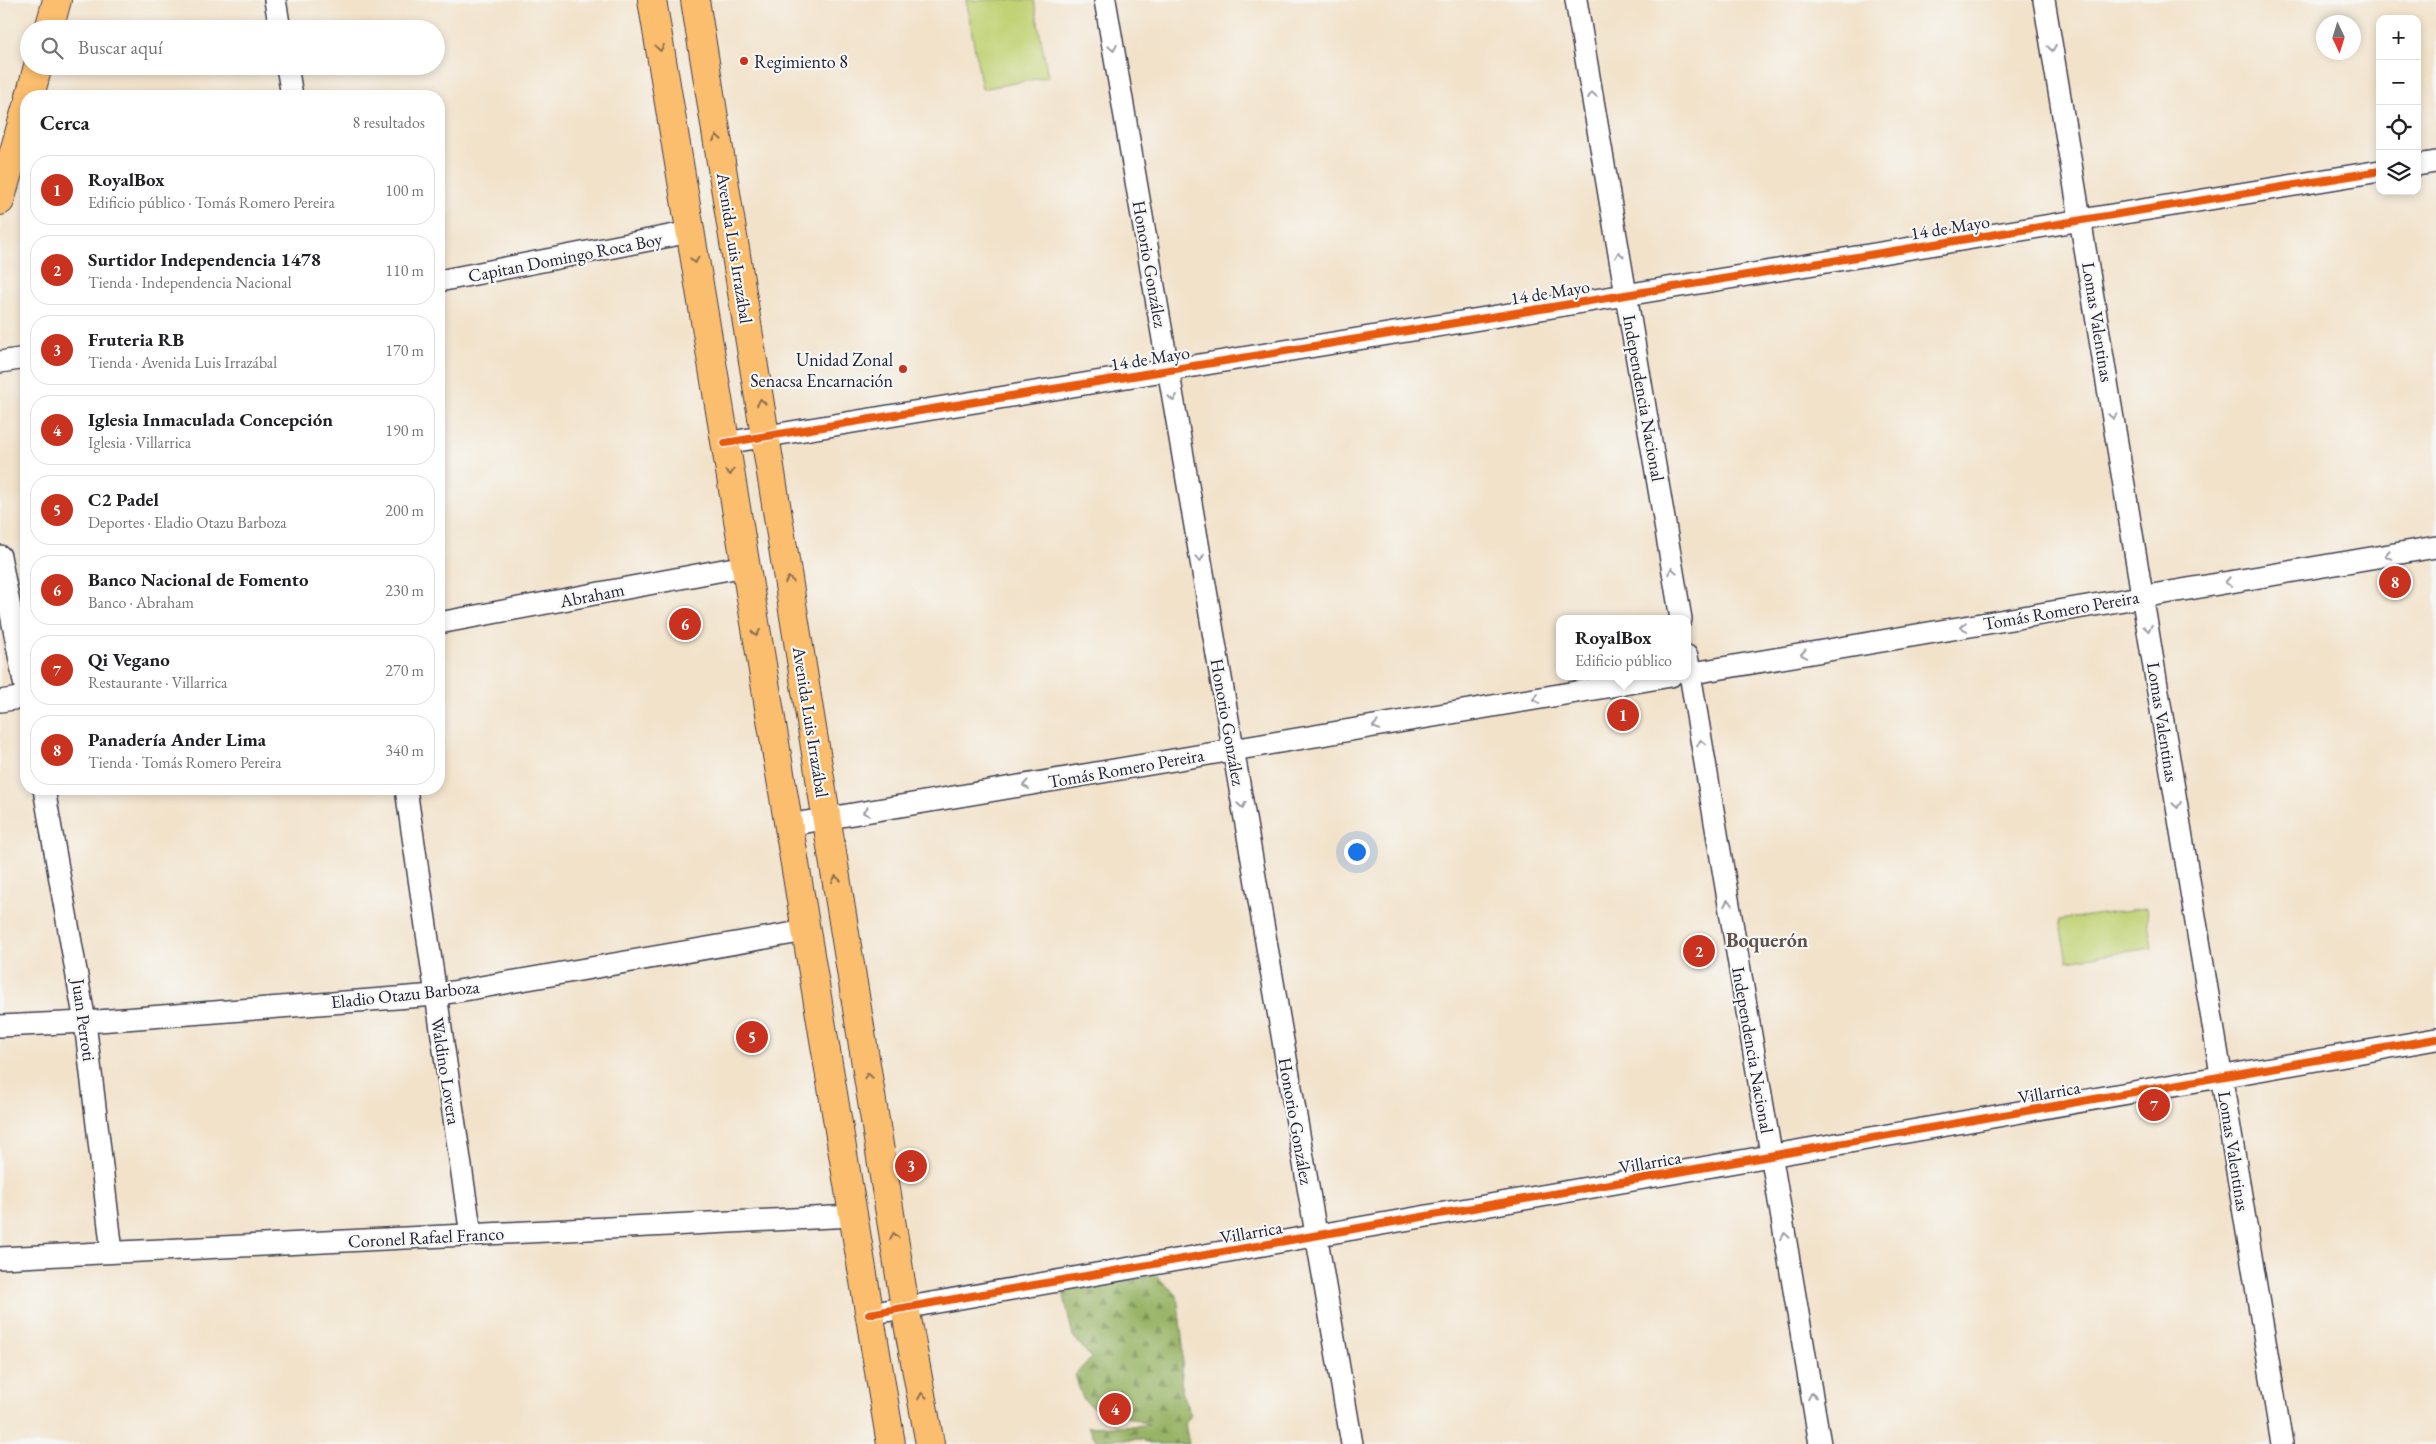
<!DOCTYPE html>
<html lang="es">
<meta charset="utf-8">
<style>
:root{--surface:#fff;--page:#f2f2f2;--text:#202124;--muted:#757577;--line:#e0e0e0;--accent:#c8321e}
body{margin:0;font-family:"EB Garamond",serif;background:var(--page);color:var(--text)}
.controls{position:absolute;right:15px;top:15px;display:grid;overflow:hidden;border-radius:10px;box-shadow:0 2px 8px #0003}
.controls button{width:45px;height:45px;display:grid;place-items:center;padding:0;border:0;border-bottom:1px solid var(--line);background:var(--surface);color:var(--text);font:25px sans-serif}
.compass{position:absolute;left:2316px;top:15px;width:45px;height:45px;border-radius:50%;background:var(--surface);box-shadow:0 2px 8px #0003;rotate:176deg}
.you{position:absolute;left:1356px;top:851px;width:18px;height:18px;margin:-12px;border:4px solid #fff;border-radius:50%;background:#1a73e8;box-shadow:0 0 0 8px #1a73e833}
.badge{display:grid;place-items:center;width:32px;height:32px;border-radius:50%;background:var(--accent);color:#fff;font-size:16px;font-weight:700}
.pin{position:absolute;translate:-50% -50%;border:2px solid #fff;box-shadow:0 1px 5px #0006}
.popup{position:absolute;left:1556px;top:615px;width:135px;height:65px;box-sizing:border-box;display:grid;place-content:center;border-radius:10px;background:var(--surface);filter:drop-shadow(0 1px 4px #0005);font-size:16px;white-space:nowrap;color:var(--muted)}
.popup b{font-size:19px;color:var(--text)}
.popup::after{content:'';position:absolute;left:50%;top:100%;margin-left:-10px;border:10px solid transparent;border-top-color:var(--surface)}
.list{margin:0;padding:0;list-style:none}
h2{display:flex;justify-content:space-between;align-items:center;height:65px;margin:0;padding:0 20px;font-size:21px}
h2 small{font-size:16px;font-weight:400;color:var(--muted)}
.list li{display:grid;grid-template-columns:32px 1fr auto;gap:15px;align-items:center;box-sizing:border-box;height:70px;margin:0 10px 10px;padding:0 10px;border:1px solid var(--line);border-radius:20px}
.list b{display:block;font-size:19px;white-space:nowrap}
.list p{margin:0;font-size:16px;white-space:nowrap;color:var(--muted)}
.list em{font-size:16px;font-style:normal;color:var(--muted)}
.icon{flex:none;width:28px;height:28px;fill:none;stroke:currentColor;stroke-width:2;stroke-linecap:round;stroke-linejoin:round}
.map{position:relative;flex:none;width:2436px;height:1444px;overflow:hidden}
.search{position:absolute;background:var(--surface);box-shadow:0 2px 8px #0003;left:20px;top:20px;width:425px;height:55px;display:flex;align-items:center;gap:12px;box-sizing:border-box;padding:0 18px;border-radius:28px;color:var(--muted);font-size:19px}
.panel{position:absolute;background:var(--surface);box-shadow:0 2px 8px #0003;left:20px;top:90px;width:425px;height:705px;border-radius:20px}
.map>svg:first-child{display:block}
.green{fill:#c1d274;stroke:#727a58}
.forest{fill:url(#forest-firs);stroke:#5d6b50}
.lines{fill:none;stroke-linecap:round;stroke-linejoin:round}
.street-casing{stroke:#413f50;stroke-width:24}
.primary-casing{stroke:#413f50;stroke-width:30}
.highway-casing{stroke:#413f50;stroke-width:30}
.street{stroke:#fff;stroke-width:21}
.primary{stroke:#fbbe6e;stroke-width:28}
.highway{stroke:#fbbe6e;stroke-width:28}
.cycleway-casing{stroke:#f6f6f2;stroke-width:11}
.cycleway{stroke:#e8590c;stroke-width:8}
.oneway{stroke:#8e7054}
.oneway2{stroke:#9c9ca7}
.poi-dot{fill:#c8321e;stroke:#f6f6f2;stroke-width:2}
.labels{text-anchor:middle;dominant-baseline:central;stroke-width:4.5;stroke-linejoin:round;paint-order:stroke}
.poi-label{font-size:18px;fill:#22223b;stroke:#f6f6f2;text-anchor:start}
.street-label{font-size:18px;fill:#22223b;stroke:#f6f6f2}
.quarter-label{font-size:20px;font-weight:bold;fill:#60514f;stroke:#f6f6f2}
</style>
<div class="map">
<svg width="2436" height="1444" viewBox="0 0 2436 1444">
<defs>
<pattern id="forest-firs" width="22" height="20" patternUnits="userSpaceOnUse" patternTransform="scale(1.25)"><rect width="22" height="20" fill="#98b466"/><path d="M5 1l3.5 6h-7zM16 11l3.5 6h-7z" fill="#7c9255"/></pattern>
</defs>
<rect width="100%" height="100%" fill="#f6f6f2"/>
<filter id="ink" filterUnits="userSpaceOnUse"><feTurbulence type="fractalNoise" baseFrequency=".02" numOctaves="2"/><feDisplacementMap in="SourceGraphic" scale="10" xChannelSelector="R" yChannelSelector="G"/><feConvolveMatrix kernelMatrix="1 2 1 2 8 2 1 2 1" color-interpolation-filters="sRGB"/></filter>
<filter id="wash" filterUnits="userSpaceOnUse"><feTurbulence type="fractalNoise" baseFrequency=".0096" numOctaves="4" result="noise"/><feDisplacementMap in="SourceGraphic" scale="20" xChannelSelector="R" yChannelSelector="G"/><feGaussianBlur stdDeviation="1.12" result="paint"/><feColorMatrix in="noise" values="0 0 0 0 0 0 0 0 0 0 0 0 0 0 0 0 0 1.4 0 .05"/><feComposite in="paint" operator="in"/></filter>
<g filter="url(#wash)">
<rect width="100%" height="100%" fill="#f2e2ca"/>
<g class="green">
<path d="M966,0H1034L1048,77L982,89Z"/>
<path d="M2146,908L2152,948L2067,961L2059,920Z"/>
</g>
<path class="forest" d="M1155,1275L1177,1295L1183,1345L1181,1391L1191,1415L1185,1424L1189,1444H1149L1142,1439L1096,1440L1088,1427L1149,1425L1120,1414L1100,1413L1083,1399L1075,1375L1091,1358L1073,1336L1062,1287L1090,1288Z"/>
</g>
<g filter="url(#ink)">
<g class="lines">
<defs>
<g id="street">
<path d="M275,0L280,29"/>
<path d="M1105,0L1352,1444"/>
<path d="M1576,0L1681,619"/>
<path d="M2044,0L2282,1444"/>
<path d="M287,66L292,96"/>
<path d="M2417,165L2436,162"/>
<path d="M439,281L690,232"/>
<path d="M0,362L26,358"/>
<path d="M725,443L2380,171"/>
<path d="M0,556L26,692"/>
<path d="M439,623L745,566"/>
<path d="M1687,656L1820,1444"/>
<path d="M1687,674L2436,547"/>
<path d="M0,701L26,697"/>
<path d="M44,789L85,1022L112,1252"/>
<path d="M406,789L471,1235"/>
<path d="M788,825L1671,676"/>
<path d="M0,1026L85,1022L435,995L806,931"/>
<path d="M0,1258L853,1216"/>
<path d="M869,1314L2436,1039"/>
</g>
<g id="primary">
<path d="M49,29L57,0"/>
<path d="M30,96L38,66"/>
<path d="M0,201L26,109"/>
</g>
<g id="highway">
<path d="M652,0L891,1444"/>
<path d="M695,0L905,1307L930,1444"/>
</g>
</defs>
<use href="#street" class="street-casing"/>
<use href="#primary" class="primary-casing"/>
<use href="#highway" class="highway-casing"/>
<use href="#street" class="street"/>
<use href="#primary" class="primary"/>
<use href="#highway" class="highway"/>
<defs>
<g id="cycleway">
<path d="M725,443L2380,171"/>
<path d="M869,1314L2436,1039"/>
</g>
</defs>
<use href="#cycleway" class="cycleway-casing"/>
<use href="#cycleway" class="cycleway"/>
</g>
<defs><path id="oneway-chevron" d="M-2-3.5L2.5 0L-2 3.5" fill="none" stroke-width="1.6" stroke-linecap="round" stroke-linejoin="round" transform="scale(1.25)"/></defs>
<g class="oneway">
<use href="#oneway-chevron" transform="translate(660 48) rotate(81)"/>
<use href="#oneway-chevron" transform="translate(717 138) rotate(-99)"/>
<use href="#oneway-chevron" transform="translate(695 260) rotate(81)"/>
<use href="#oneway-chevron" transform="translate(761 402) rotate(-99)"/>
<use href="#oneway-chevron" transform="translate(730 472) rotate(81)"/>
<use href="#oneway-chevron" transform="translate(789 580) rotate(-99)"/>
<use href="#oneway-chevron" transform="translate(756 633) rotate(81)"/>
<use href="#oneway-chevron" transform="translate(836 879) rotate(-99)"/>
<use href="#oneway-chevron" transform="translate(868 1076) rotate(-99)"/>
<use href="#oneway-chevron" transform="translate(894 1236) rotate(-99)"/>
<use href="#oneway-chevron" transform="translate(922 1396) rotate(-100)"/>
</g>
<g class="oneway2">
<use href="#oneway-chevron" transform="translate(1113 48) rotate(80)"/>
<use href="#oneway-chevron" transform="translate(2052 48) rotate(81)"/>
<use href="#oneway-chevron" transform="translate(1592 95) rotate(-100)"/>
<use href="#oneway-chevron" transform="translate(1619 255) rotate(-100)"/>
<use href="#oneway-chevron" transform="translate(1173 398) rotate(80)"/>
<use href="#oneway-chevron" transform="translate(2113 416) rotate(81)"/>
<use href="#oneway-chevron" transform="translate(2388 555) rotate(170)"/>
<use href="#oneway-chevron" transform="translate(1200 558) rotate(80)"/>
<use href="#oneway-chevron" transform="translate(1672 571) rotate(-100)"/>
<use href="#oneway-chevron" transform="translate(2228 582) rotate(170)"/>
<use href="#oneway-chevron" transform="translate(1964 627) rotate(170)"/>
<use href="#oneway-chevron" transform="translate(2148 628) rotate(81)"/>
<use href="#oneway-chevron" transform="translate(1804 654) rotate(170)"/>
<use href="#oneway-chevron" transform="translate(1536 699) rotate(170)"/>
<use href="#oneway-chevron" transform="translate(1376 726) rotate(170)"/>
<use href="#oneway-chevron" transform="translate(1701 743) rotate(-100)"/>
<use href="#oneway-chevron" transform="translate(1026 785) rotate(170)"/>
<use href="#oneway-chevron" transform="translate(1242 805) rotate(80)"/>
<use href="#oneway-chevron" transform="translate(2177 805) rotate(81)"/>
<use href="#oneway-chevron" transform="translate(866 812) rotate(170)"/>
<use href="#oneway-chevron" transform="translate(1728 903) rotate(-100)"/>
<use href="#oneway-chevron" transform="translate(1785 1236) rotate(-100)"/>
<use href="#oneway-chevron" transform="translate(1812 1396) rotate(-100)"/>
</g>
</g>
<g class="poi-dot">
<circle cx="744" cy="61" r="5"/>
<circle cx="903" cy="369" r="5"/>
</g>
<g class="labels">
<g class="poi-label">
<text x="754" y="61">Regimiento 8</text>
<text x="893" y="359" text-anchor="end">Unidad Zonal<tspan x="893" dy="21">Senacsa Encarnación</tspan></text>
</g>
<g class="street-label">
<text transform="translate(1950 227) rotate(-9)">14 de Mayo</text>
<text transform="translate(735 248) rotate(81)">Avenida Luis Irrazábal</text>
<text transform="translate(565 257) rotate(-11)">Capitan Domingo Roca Boy</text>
<text transform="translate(1150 264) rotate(80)">Honorio González</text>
<text transform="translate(1550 292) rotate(-9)">14 de Mayo</text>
<text transform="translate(2098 322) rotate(81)">Lomas Valentinas</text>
<text transform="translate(1150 358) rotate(-9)">14 de Mayo</text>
<text transform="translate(1644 398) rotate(80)">Independencia Nacional</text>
<text transform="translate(592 595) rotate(-11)">Abraham</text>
<text transform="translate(2061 610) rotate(-10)">Tomás Romero Pereira</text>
<text transform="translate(811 722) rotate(81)">Avenida Luis Irrazábal</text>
<text transform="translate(1228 722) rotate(80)">Honorio González</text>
<text transform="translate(2163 722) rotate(81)">Lomas Valentinas</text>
<text transform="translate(1126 768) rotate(-10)">Tomás Romero Pereira</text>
<text transform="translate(405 994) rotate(-6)">Eladio Otazu Barboza</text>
<text transform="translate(84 1020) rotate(82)">Juan Perroti</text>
<text transform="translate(1753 1050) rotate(80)">Independencia Nacional</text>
<text transform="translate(446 1071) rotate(81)">Waldino Lovera</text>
<text transform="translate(2049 1092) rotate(-10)">Villarrica</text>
<text transform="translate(1296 1121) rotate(80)">Honorio González</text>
<text transform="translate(2234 1151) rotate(81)">Lomas Valentinas</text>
<text transform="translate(1650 1162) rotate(-10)">Villarrica</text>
<text transform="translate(1251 1232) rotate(-10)">Villarrica</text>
<text transform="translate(426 1237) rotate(-3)">Coronel Rafael Franco</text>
</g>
<g class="quarter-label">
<text x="1767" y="940">Boquerón</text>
</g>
</g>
</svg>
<div class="controls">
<button>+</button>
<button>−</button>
<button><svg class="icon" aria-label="locate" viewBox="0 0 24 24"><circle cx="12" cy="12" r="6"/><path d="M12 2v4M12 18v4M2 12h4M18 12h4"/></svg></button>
<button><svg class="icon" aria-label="layers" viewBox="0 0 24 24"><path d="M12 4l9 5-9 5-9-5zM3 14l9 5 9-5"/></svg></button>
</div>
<svg class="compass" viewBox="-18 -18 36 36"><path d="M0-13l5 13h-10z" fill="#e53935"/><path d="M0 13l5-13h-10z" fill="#757577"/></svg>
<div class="you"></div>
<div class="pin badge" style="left:1623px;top:715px">1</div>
<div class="popup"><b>RoyalBox</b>Edificio público</div>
<div class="pin badge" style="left:1699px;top:951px">2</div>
<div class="pin badge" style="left:911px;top:1166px">3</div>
<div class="pin badge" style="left:1115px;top:1409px">4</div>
<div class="pin badge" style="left:752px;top:1037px">5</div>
<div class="pin badge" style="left:685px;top:624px">6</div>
<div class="pin badge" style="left:2154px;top:1105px">7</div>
<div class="pin badge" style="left:2395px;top:582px">8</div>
<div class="search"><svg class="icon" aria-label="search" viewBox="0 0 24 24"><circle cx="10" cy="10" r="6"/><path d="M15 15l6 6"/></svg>Buscar aquí</div>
<section class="panel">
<h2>Cerca<small>8 resultados</small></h2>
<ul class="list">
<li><span class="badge">1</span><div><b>RoyalBox</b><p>Edificio público · Tomás Romero Pereira</p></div><em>100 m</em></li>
<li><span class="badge">2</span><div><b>Surtidor Independencia 1478</b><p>Tienda · Independencia Nacional</p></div><em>110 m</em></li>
<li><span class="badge">3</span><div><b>Fruteria RB</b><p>Tienda · Avenida Luis Irrazábal</p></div><em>170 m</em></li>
<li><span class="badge">4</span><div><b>Iglesia Inmaculada Concepción</b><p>Iglesia · Villarrica</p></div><em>190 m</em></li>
<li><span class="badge">5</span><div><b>C2 Padel</b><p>Deportes · Eladio Otazu Barboza</p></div><em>200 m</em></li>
<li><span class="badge">6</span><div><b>Banco Nacional de Fomento</b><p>Banco · Abraham</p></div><em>230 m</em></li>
<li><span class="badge">7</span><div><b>Qi Vegano</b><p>Restaurante · Villarrica</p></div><em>270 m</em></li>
<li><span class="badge">8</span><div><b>Panadería Ander Lima</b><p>Tienda · Tomás Romero Pereira</p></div><em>340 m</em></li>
</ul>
</section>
</div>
